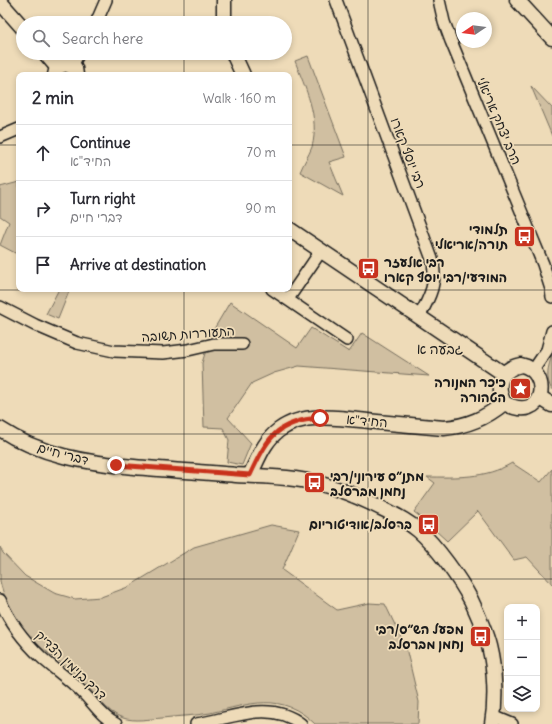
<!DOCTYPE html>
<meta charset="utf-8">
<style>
:root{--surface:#fff;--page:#f7f7f7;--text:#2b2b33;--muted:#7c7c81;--line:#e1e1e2}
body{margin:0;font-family:Delius,"Playpen Sans Hebrew",sans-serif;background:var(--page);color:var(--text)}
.controls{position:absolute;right:12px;bottom:12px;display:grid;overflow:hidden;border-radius:8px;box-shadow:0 2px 6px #0003}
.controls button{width:36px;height:36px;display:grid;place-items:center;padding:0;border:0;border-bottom:1px solid var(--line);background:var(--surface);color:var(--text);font:20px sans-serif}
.compass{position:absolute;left:456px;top:12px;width:36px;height:36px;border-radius:50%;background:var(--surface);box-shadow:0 2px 6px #0003;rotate:257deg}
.stop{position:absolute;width:12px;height:12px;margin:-9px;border:3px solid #c8321e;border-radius:50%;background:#fff}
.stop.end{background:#c8321e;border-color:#fff;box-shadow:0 1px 4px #0008}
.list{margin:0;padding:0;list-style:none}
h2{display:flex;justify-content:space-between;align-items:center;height:52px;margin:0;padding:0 16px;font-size:17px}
h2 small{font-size:13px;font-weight:400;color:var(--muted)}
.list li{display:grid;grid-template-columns:26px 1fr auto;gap:12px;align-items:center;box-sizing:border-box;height:56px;padding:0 16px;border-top:1px solid var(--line)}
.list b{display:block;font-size:15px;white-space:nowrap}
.list p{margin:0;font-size:13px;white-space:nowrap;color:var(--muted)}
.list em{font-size:13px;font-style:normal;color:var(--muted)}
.icon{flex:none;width:22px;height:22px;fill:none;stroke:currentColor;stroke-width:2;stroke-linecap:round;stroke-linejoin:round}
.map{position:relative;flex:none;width:552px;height:724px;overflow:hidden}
.search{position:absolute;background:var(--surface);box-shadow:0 2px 6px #0003;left:16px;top:16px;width:276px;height:44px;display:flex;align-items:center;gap:10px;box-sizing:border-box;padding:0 14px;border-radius:22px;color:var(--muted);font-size:15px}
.panel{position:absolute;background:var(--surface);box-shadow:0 2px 6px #0003;left:16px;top:72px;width:276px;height:220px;border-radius:8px}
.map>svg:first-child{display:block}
.green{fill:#d0bfa1;stroke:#766e5e}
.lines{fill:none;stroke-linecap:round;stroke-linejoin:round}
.minor-casing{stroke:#1c1c1c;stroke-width:14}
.tertiary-casing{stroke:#1c1c1c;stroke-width:17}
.minor{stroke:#eedbb8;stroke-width:11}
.tertiary{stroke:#eedbb8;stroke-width:14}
.route{stroke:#c8321e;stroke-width:5}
.grid{fill:none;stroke:#1c1c1c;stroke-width:1;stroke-opacity:0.55}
.labels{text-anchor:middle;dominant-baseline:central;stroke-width:3.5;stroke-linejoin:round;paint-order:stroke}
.street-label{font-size:13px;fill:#1c1c1c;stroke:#eedbb8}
.poi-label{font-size:13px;font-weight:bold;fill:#1c1c1c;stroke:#eedbb8;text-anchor:end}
.neighbourhood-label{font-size:14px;fill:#1c1c1c;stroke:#eedbb8}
</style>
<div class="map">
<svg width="552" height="724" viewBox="0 0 552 724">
<rect width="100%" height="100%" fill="#eedbb8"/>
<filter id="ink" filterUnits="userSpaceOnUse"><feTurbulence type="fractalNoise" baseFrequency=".025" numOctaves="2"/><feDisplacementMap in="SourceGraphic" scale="8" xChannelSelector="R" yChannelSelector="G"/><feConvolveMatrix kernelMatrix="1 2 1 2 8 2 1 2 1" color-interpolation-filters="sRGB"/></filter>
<g filter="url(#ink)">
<g class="green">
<path d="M308,56L346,157L329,162L343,196L300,172C303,164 309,155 312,147C320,117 305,88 295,61Z"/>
<path d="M531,86L552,108V136Z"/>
<path d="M19,182V255L0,245L9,222L0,216V187Z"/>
<path d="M59,289H70L58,319L46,314Z"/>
<path d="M230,302L297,348L311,328L349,352L362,333L429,376L299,366L274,373L252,383L228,418L251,443L242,465L227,462L229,440L223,428L204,427L202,363L211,334Z"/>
<path d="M552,355V390C545,378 548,367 552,355Z"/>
<path d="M512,463L541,482L552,469V584L527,557L514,560L478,511L447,541L423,519L414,512L435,483L427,477C456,477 485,479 512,463Z"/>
<path d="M271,525L299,530L282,570L337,610L369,603L385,604L406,648L419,702L418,724H315C282,691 249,704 210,713C194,716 178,716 162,718C149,719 135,722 123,718C107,713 94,693 83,681C71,669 56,660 43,649C24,633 5,605 0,581C0,570 0,558 0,547L3,553L25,576L54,593L75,599L101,597L128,587L194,547Z"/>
</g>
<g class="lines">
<defs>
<g id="minor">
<path d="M336,0L432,259C438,281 430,297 419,317"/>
<path d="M439,0L444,22L451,41L543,264L551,289L552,297"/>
<path d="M96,23L106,0"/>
<path d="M72,66L79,53"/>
<path d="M0,137L19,129"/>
<path d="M272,289L347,340"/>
<path d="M288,299L321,251"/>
<path d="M0,307L35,325L77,343L114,351L163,353L188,350L214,344H242"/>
<path d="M534,369L547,350L552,331"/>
<path d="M0,600C9,621 24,641 41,657C55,670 72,681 85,695C95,705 103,718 116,724"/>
<path d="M493,716L512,724"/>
<path d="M196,724C231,719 269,699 301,724"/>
</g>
<g id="tertiary">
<path d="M517,0L552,38"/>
<path d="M0,2L23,28"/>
<path d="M224,23V0"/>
<path d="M45,53L57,67"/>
<path d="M233,53L243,75"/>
<path d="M55,75L57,67L66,64L75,68L76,75"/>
<path d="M289,229L504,374"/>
<path d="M521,365C552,371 546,425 504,403C495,385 500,369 521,365Z"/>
<path d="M541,398L552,405"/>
<path d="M0,429C39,455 88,463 134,467C168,470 202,472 236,475C255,476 275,476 295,479C325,483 354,494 381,508C394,514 407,521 418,530C436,545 460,579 471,600C478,615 485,630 489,646C495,670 496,700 492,724"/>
<path d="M250,475C258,459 264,441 279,430C306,410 347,419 377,422C400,424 422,426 444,428C468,426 486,418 504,403"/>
</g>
</defs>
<use href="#minor" class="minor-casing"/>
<use href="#tertiary" class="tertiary-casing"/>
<use href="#minor" class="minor"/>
<use href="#tertiary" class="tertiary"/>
</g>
</g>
<g class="lines" filter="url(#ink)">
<path class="route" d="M116,465L250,475C267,438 277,421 320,418"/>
</g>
<path class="grid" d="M184,0V23M368,0V724M184,53V75M0,145H19M289,145H552M184,289V724M0,290H552M0,434H552M0,579H552"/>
<defs>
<symbol id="bus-square" viewBox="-11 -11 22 22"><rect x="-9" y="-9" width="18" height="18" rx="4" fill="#c8321e" stroke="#eedbb8"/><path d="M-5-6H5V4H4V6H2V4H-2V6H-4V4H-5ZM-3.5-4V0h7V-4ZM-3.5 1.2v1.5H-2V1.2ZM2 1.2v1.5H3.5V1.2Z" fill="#fff"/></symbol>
<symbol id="sight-square" viewBox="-11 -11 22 22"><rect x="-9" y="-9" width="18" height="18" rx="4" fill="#c8321e" stroke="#eedbb8"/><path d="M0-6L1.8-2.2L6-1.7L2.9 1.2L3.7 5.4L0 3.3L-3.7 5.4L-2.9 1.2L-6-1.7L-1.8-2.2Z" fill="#fff"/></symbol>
</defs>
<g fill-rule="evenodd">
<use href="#bus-square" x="512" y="224" width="25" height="25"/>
<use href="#bus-square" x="356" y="256" width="25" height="25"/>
<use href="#sight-square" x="508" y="376" width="25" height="25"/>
<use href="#bus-square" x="302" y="470" width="25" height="25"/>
<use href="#bus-square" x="416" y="512" width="25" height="25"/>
<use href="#bus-square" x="468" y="624" width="25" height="25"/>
</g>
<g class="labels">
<g class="street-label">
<text transform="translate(499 121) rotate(67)">הרב יצחק אריאלי</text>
<text transform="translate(408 153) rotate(69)">רבי יוסף קארו</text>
<text transform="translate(188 334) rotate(-4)">התעוררות תשובה</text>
<text transform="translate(367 421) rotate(5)">החיד"א</text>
<text transform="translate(63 454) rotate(15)">דברי חיים</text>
<text transform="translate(71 665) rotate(44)">דרך בנימין הצדיק</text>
</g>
<g class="poi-label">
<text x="508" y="229">תלמודי<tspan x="508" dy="15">תורה/אריאלי</tspan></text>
<text x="384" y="262" text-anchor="start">רבי אלעזר<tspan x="384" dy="15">המודעי/רבי יוסף קארו</tspan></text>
<text x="506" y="382">כיכר המנורה<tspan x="506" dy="15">הטהורה</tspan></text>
<text x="330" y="476" text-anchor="start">מתנ״ס עירוני/רבי<tspan x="330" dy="15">נחמן מברסלב</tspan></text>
<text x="412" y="524">ברסלב/אודיטוריום</text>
<text x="464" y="629">מפעל הש״ס/רבי<tspan x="464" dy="15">נחמן מברסלב</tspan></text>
</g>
<g class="neighbourhood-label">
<text x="440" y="349">גבעה א</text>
</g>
</g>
</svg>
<div class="controls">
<button>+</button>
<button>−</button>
<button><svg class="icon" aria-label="layers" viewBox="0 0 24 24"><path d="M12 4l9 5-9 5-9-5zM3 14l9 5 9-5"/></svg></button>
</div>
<svg class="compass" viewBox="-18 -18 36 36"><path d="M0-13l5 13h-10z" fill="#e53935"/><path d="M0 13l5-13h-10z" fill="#7c7c81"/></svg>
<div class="stop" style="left:320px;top:418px"></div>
<div class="stop end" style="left:116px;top:465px"></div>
<div class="search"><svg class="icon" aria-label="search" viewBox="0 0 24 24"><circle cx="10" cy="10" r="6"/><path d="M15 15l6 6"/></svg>Search here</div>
<section class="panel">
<h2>2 min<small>Walk · 160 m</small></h2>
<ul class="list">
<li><svg class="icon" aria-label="ahead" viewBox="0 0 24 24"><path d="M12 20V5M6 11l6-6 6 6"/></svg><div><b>Continue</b><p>החיד&quot;א</p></div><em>70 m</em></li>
<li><svg class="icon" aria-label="right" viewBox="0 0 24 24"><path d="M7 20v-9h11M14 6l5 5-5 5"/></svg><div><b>Turn right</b><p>דברי חיים</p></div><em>90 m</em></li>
<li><svg class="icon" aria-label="arrive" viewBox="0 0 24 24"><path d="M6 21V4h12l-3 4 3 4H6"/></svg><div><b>Arrive at destination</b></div></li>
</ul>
</section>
</div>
